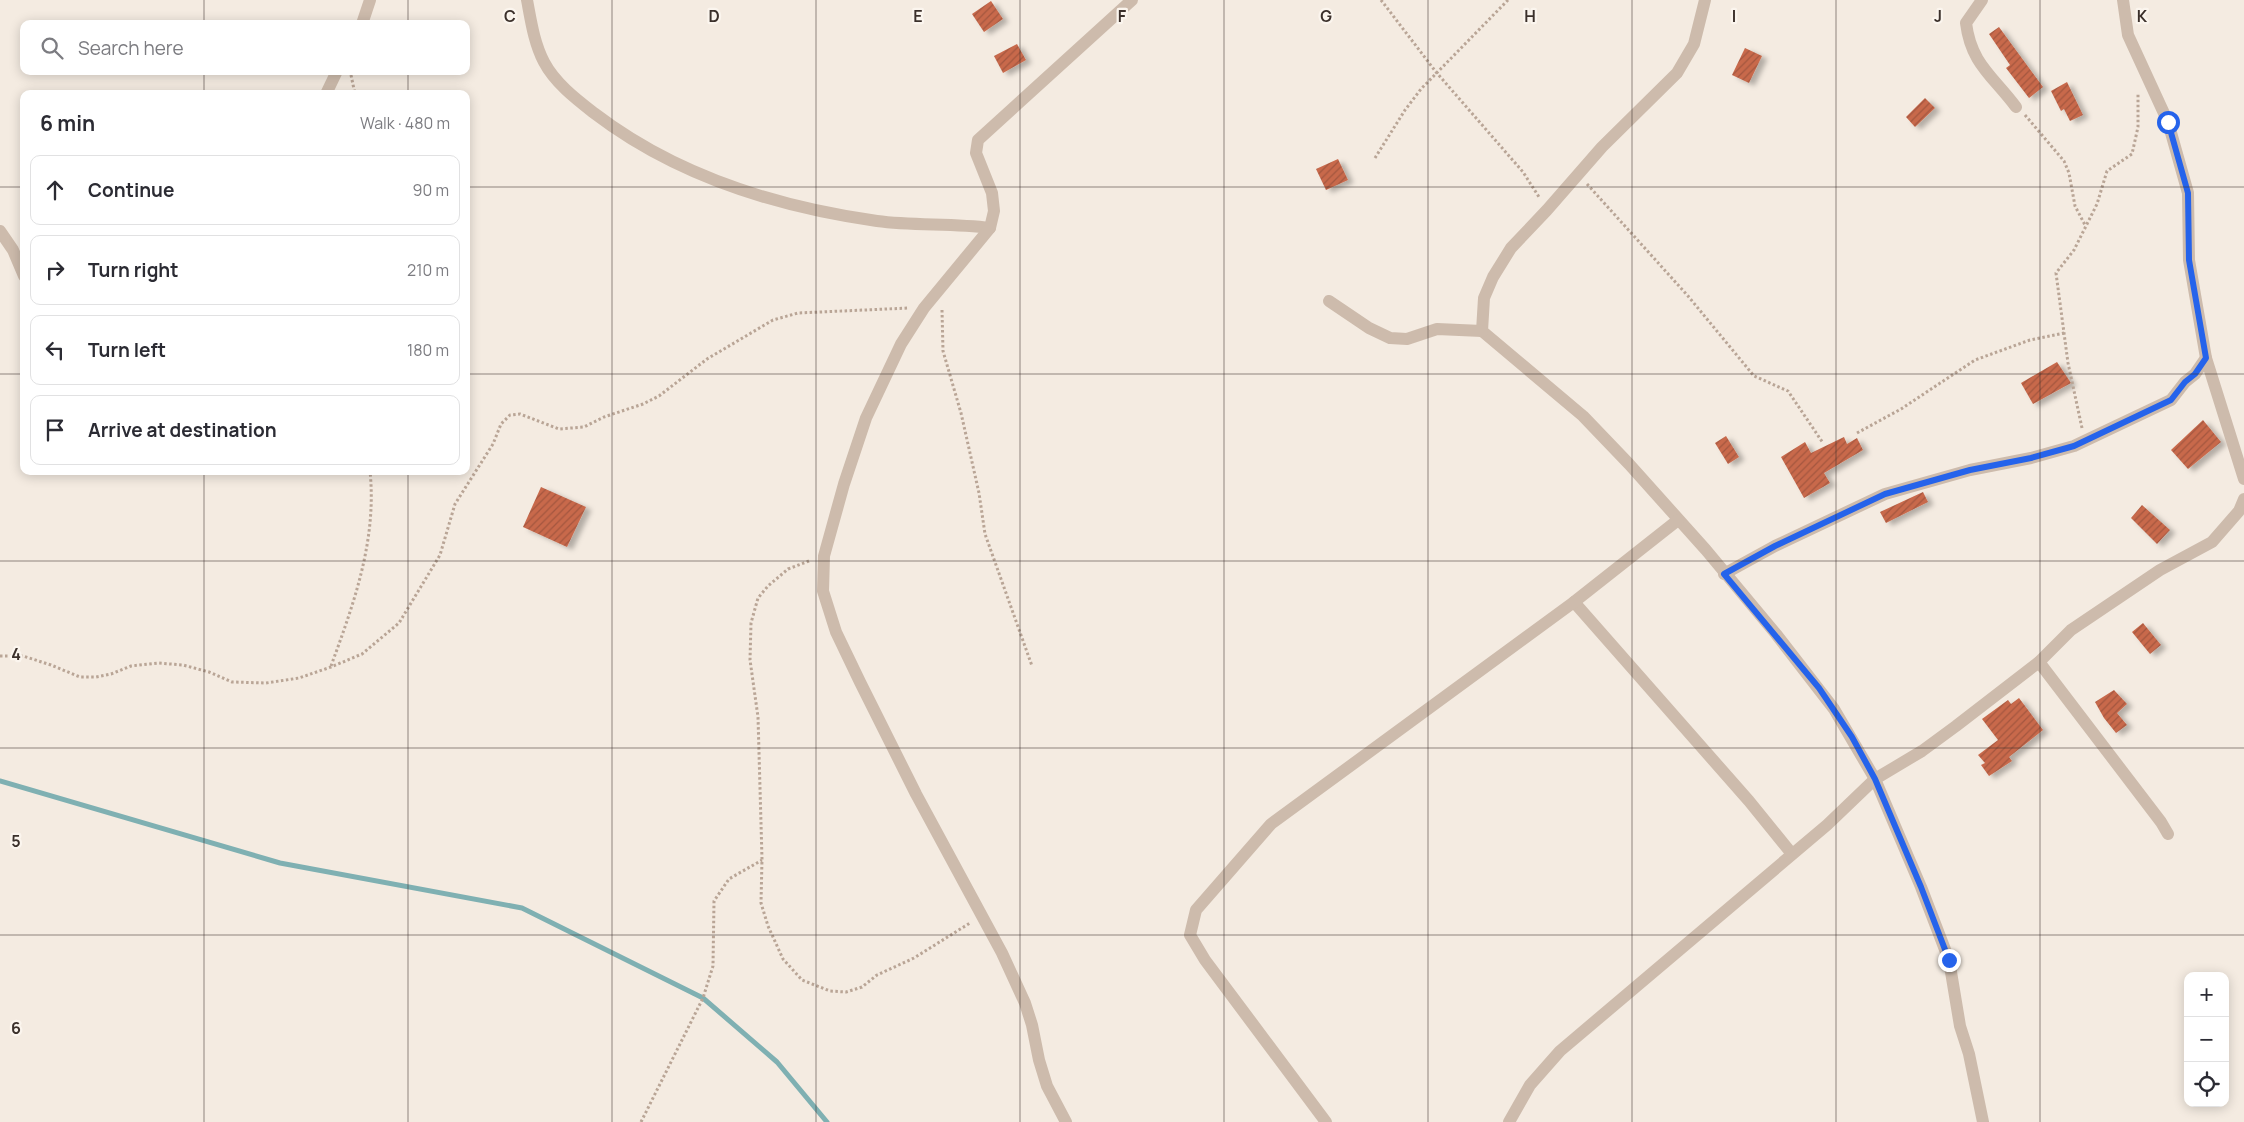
<!DOCTYPE html>
<meta charset="utf-8">
<style>
:root{--surface:#fff;--page:#f2f2f3;--text:#2b2b33;--muted:#7c7c81;--line:#e1e1e2}
body{margin:0;font-family:Manrope,sans-serif;background:var(--page);color:var(--text)}
.controls{position:absolute;right:15px;bottom:15px;display:grid;overflow:hidden;border-radius:10px;box-shadow:0 2px 12px #0003}
.controls button{width:45px;height:45px;display:grid;place-items:center;padding:0;border:0;border-bottom:1px solid var(--line);background:var(--surface);color:var(--text);font:25px sans-serif}
.stop{position:absolute;width:15px;height:15px;margin:-11px;border:4px solid #2563eb;border-radius:50%;background:#fff}
.stop.end{background:#2563eb;border-color:#fff;box-shadow:0 1px 5px #0008}
.list{margin:0;padding:0;list-style:none}
h2{display:flex;justify-content:space-between;align-items:center;height:65px;margin:0;padding:0 20px;font-size:21px}
h2 small{font-size:16px;font-weight:400;color:var(--muted)}
.list li{display:grid;grid-template-columns:32px 1fr auto;gap:15px;align-items:center;box-sizing:border-box;height:70px;margin:0 10px 10px;padding:0 10px;border:1px solid var(--line);border-radius:10px}
.list b{display:block;font-size:19px;white-space:nowrap}
.list em{font-size:16px;font-style:normal;color:var(--muted)}
.icon{flex:none;width:28px;height:28px;fill:none;stroke:currentColor;stroke-width:2;stroke-linecap:round;stroke-linejoin:round}
.map{position:relative;flex:none;width:2244px;height:1122px;overflow:hidden}
.search{position:absolute;background:var(--surface);box-shadow:0 2px 12px #0003;left:20px;top:20px;width:450px;height:55px;display:flex;align-items:center;gap:12px;box-sizing:border-box;padding:0 18px;border-radius:10px;color:var(--muted);font-size:19px}
.panel{position:absolute;background:var(--surface);box-shadow:0 2px 12px #0003;left:20px;top:90px;width:450px;height:385px;border-radius:10px}
.map>svg:first-child{display:block}
.lines{fill:none;stroke-linecap:round;stroke-linejoin:round}
.stream{stroke:#7fb0b2;stroke-width:5}
.building{fill:url(#building-hatch);filter:url(#shadow)}
.path{stroke:#b9a596;stroke-width:3;stroke-dasharray:2.5 2.5;stroke-linecap:butt}
.minor{stroke:#cdbbac;stroke-width:12}
.route{stroke:#2563eb;stroke-width:6}
.grid{fill:none;stroke:#3b302b;stroke-width:1;stroke-opacity:0.55}
.grid-label{font-size:16px;text-anchor:middle;font-weight:bold;fill:#3b302b;stroke:#fbf5ee;stroke-width:4.5;stroke-linejoin:round;paint-order:stroke}
</style>
<div class="map">
<svg width="2244" height="1122" viewBox="0 0 2244 1122">
<defs>
<pattern id="building-hatch" width="6" height="6" patternUnits="userSpaceOnUse" patternTransform="scale(1.25)"><rect width="6" height="6" fill="#c8694b"/><path d="M-1 1l2-2M0 6l6-6M5 7l2-2" fill="none" stroke="#a4573f"/></pattern>
<filter id="shadow"><feDropShadow dx="5.5" dy="3" stdDeviation="2.5" flood-color="#0004"/></filter>
</defs>
<rect width="100%" height="100%" fill="#f4ebe1"/>
<g class="lines">
<path class="stream" d="M0,781L280,863L522,908L703,998L777,1062L827,1122"/>
</g>
<g class="building">
<path d="M991,1L1003,19L984,32L972,14Z"/>
<path d="M1999,27L2043,87L2029,98L2006,68L2010,65L1989,34Z"/>
<path d="M1017,44L1026,60L1003,73L994,56Z"/>
<path d="M1745,48L1762,56L1749,83L1732,75Z"/>
<path d="M2067,82L2083,115L2070,121L2064,109L2061,111L2051,91Z"/>
<path d="M1925,98L1935,108L1915,127L1906,117Z"/>
<path d="M1338,159L1348,180L1326,190L1316,169Z"/>
<path d="M2057,362L2071,383L2033,404L2021,383Z"/>
<path d="M2203,420L2221,442L2188,469L2171,450Z"/>
<path d="M1726,436L1739,457L1728,464L1715,443Z"/>
<path d="M1844,437L1847,444L1857,438L1863,450L1824,473L1830,483L1804,498L1781,457L1805,442L1811,453Z"/>
<path d="M541,487L586,507L567,547L523,527Z"/>
<path d="M1923,492L1928,502L1886,523L1880,512Z"/>
<path d="M2142,505L2170,530L2157,544L2131,518Z"/>
<path d="M2143,623L2161,645L2150,654L2132,632Z"/>
<path d="M2114,690L2127,704L2117,713L2127,725L2116,733L2104,718L2095,702Z"/>
<path d="M2019,698L2043,730L2009,757L2012,761L1989,776L1981,765L1985,763L1978,755L1998,740L1982,719L2008,700L2011,704Z"/>
</g>
<g class="lines">
<g class="path">
<path d="M1381,0L1436,72L1523,172L1539,197"/>
<path d="M351,75L355,94"/>
<path d="M2025,115L2064,161L2069,173L2075,206L2085,225"/>
<path d="M1375,158L1405,110L1421,89L1508,0"/>
<path d="M1587,184L1688,296L1754,376L1788,391L1823,443"/>
<path d="M942,310L943,351L961,413L979,493L985,534L1032,666"/>
<path d="M2082,428L2068,363L2056,273L2074,250L2097,204L2107,171L2132,154L2138,127V93"/>
<path d="M1857,433L1901,409L1975,360L2030,340L2064,333"/>
<path d="M809,561L788,569L768,586L758,598L751,623L750,660L758,717L762,859L761,903L768,926L783,959L802,980L830,991L846,992L862,987L877,975L914,958L970,923"/>
<path d="M0,656H23L51,665L80,677H96L111,674L131,666L158,663L183,665L209,672L232,682L266,683L299,678L331,667L362,654L399,623L440,555L455,504L493,444L501,424L510,415L520,414L559,429L584,427L604,417L643,404L659,396L707,359L773,320L798,313L909,308"/>
<path d="M331,666C354,603 377,540 370,471"/>
<path d="M641,1122L703,998L713,966L714,901L729,879L762,860"/>
</g>
<g class="minor">
<path d="M527,0C531,21 534,43 544,62C555,83 576,99 594,113C675,175 777,207 877,221C914,226 952,223 990,228"/>
<path d="M1705,0L1694,44L1677,73L1602,147L1547,210L1511,248L1493,277L1484,298L1482,331L1583,416L1629,464L1706,550L1776,634L1834,709L1875,779L1921,887L1949,960L1960,1026L1969,1054L1983,1122"/>
<path d="M1982,0L1966,23C1971,64 1993,76 2016,107"/>
<path d="M2123,0L2128,35L2168,122L2188,193L2189,260L2206,358L2244,479"/>
<path d="M362,24L370,0"/>
<path d="M326,94L337,71"/>
<path d="M0,231L13,250L24,276"/>
<path d="M1329,301L1369,328L1390,338L1407,339L1437,329L1482,331"/>
<path d="M1724,574L1775,546L1885,494L1970,470L2031,458L2074,446L2171,400L2185,382L2195,374L2206,358"/>
<path d="M1574,602L1749,801L1792,854"/>
<path d="M2039,662L2161,822L2168,834"/>
<path d="M1066,1122L1047,1086L1039,1060L1032,1025L1025,1003L1002,953L916,794L860,682L836,632L823,591L824,556L844,484L866,418L901,344L924,308L990,228L994,211L992,193L976,153L978,140L1132,0"/>
<path d="M1326,1122L1205,960L1190,935L1196,910L1271,824L1574,602L1678,520"/>
<path d="M1509,1122L1530,1085L1560,1051L1827,825L1875,779L1922,751L1956,726L2039,662L2071,630L2160,570L2212,542L2239,511L2244,499"/>
</g>
</g>
<g class="lines">
<path class="route" d="M1949,960L1921,887L1875,779L1852,737L1819,688L1724,574L1775,546L1885,494L1970,470L2031,458L2074,446L2171,400L2185,382L2195,374L2206,358L2189,260L2188,193L2168,122"/>
</g>
<path class="grid" d="M204,0V24M408,0V24M612,0V1122M816,0V1122M1020,0V1122M1224,0V1122M1428,0V1122M1632,0V1122M1836,0V1122M2040,0V1122M204,71V94M408,71V94M0,187H24M466,187H2244M0,374H24M466,374H2244M204,471V1122M408,471V1122M0,561H2244M0,748H2244M0,935H2244"/>
<g class="grid-label">
<text x="510" y="22">C</text>
<text x="714" y="22">D</text>
<text x="918" y="22">E</text>
<text x="1122" y="22">F</text>
<text x="1326" y="22">G</text>
<text x="1530" y="22">H</text>
<text x="1734" y="22">I</text>
<text x="1938" y="22">J</text>
<text x="2142" y="22">K</text>
<text x="16" y="660">4</text>
<text x="16" y="847">5</text>
<text x="16" y="1034">6</text>
</g>
</svg>
<div class="controls">
<button>+</button>
<button>−</button>
<button><svg class="icon" aria-label="locate" viewBox="0 0 24 24"><circle cx="12" cy="12" r="6"/><path d="M12 2v4M12 18v4M2 12h4M18 12h4"/></svg></button>
</div>
<div class="stop" style="left:2168px;top:122px"></div>
<div class="stop end" style="left:1949px;top:960px"></div>
<div class="search"><svg class="icon" aria-label="search" viewBox="0 0 24 24"><circle cx="10" cy="10" r="6"/><path d="M15 15l6 6"/></svg>Search here</div>
<section class="panel">
<h2>6 min<small>Walk · 480 m</small></h2>
<ul class="list">
<li><svg class="icon" aria-label="ahead" viewBox="0 0 24 24"><path d="M12 20V5M6 11l6-6 6 6"/></svg><div><b>Continue</b></div><em>90 m</em></li>
<li><svg class="icon" aria-label="right" viewBox="0 0 24 24"><path d="M7 20v-9h11M14 6l5 5-5 5"/></svg><div><b>Turn right</b></div><em>210 m</em></li>
<li><svg class="icon" aria-label="left" viewBox="0 0 24 24"><path d="M17 20v-9H6M10 6l-5 5 5 5"/></svg><div><b>Turn left</b></div><em>180 m</em></li>
<li><svg class="icon" aria-label="arrive" viewBox="0 0 24 24"><path d="M6 21V4h12l-3 4 3 4H6"/></svg><div><b>Arrive at destination</b></div></li>
</ul>
</section>
</div>
